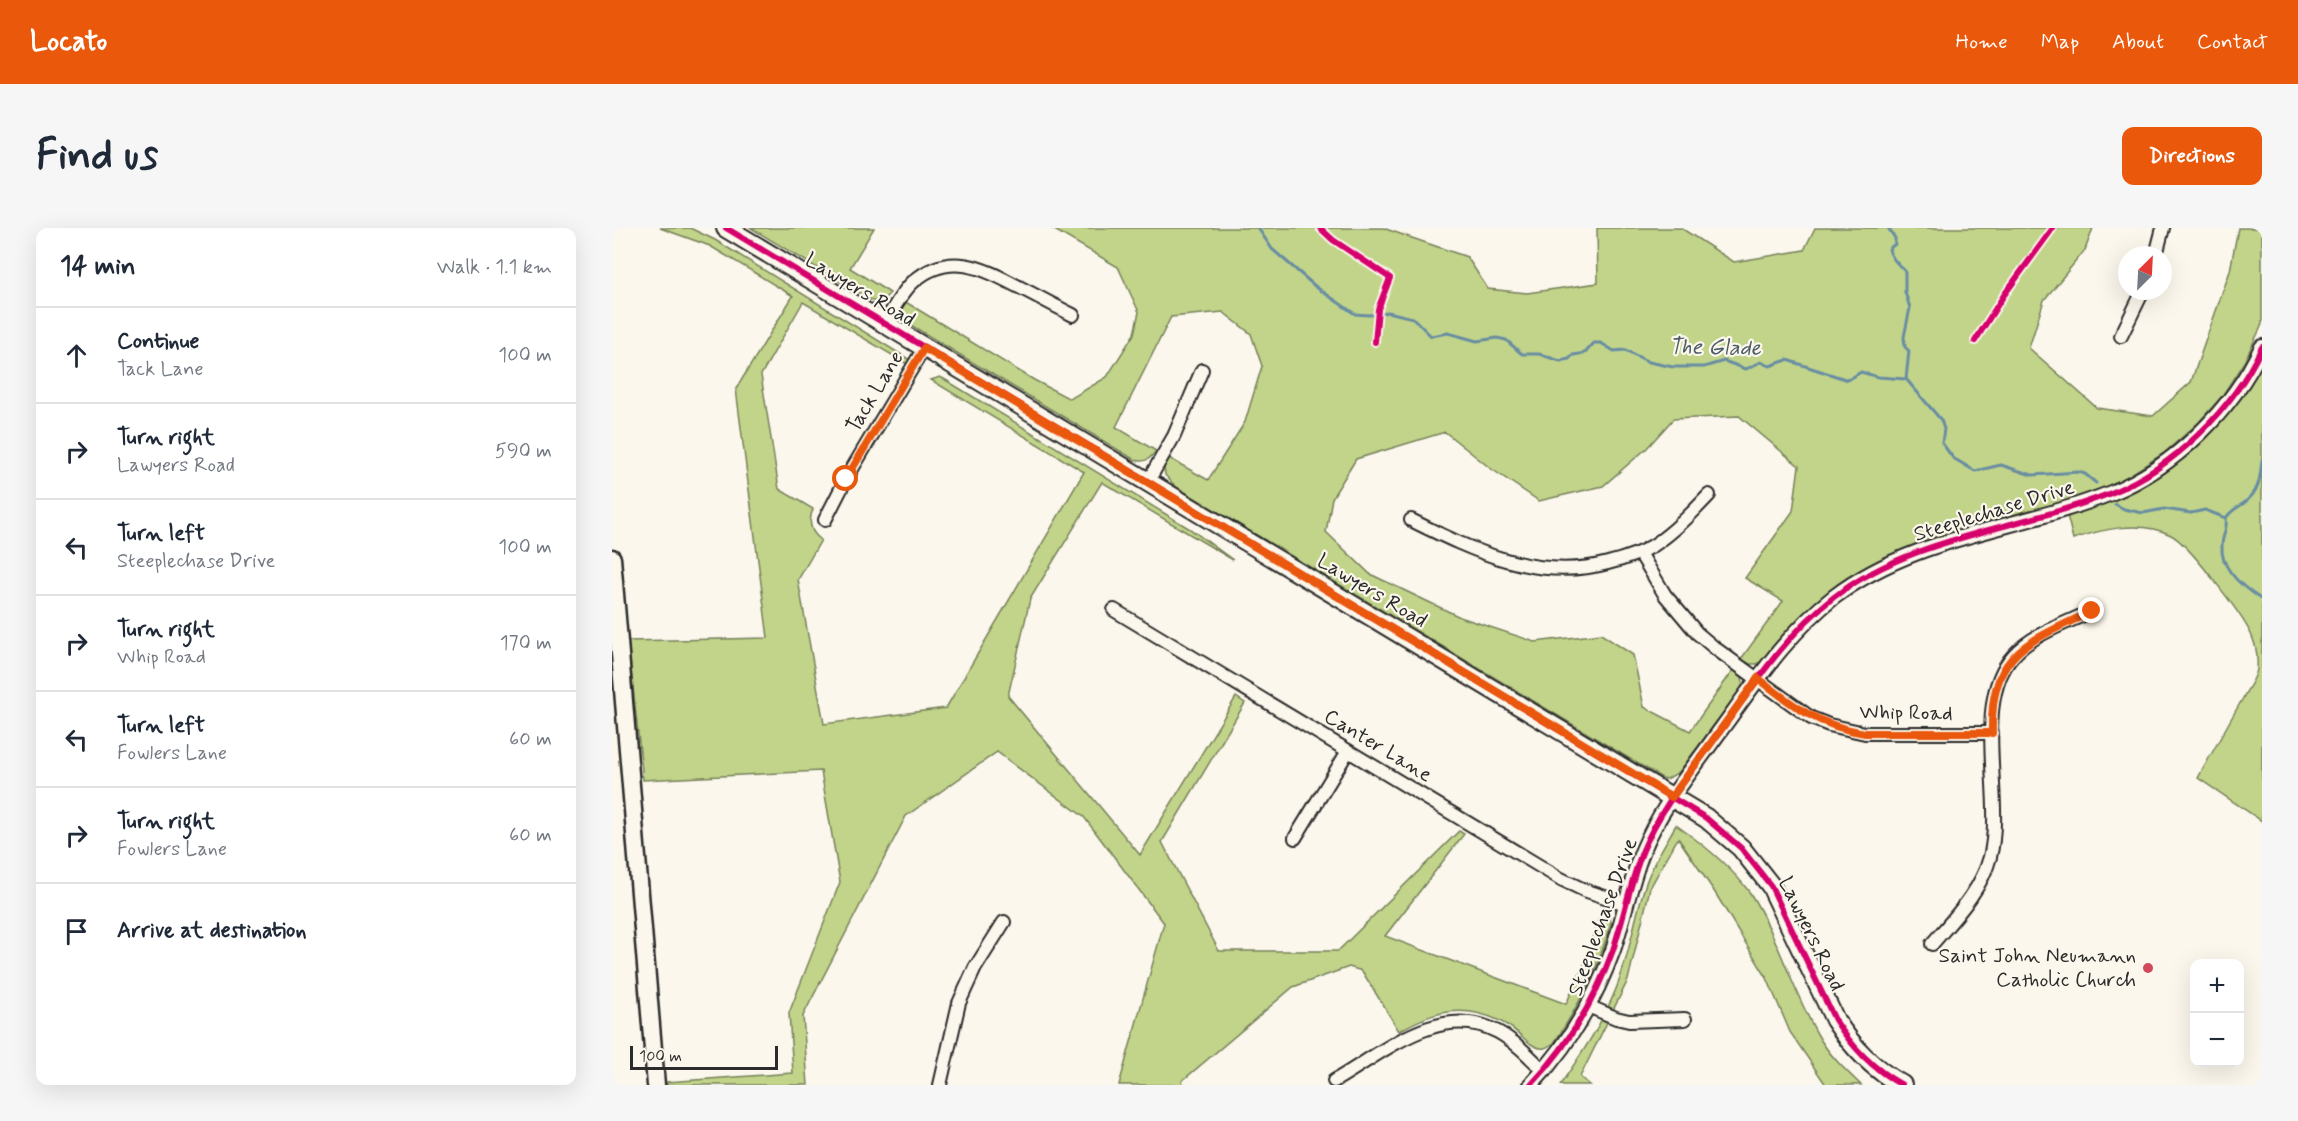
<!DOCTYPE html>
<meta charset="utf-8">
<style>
:root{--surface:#fff;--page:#f6f6f7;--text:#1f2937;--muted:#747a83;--line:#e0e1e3;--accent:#ea580c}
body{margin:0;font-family:Mynerve,sans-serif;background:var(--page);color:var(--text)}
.controls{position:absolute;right:18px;bottom:18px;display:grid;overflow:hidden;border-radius:12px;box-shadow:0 6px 24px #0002}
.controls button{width:54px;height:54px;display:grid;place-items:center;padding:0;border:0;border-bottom:2px solid var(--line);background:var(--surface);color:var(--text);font:30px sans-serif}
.compass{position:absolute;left:1506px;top:18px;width:54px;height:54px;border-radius:50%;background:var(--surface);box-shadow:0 6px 24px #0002;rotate:24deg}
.scale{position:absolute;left:18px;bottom:15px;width:148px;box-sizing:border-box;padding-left:6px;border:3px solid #2b2b2b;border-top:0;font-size:16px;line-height:21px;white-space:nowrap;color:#2b2b2b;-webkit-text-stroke:4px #fbf7ec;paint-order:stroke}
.stop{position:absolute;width:18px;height:18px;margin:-14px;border:4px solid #ea580c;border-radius:50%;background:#fff}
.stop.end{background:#ea580c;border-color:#fff;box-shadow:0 2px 6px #0008}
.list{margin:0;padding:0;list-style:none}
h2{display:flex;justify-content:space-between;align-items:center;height:78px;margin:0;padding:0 24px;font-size:26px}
h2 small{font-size:20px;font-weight:400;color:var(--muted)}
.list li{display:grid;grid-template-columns:39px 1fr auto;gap:18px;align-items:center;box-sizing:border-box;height:96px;padding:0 24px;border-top:2px solid var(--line)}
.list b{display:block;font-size:22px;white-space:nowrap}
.list p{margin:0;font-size:20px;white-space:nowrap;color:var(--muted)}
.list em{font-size:20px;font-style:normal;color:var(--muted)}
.icon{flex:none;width:33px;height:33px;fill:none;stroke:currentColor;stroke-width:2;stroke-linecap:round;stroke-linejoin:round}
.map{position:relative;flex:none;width:1650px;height:857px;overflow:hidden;border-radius:12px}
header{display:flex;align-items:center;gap:36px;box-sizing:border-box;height:84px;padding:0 30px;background:var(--accent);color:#fff}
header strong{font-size:28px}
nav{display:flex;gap:33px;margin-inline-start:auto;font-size:21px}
.intro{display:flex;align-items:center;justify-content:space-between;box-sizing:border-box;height:144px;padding:0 36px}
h1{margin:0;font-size:42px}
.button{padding:15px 27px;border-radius:12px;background:var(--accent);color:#fff;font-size:21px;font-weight:700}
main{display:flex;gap:36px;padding:0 36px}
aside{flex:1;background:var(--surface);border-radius:12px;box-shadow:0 6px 24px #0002}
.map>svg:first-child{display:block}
.green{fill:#c1d489;stroke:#76805a;stroke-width:1.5}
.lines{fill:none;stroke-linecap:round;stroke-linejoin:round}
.stream{stroke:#698da3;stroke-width:3}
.minor-casing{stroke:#2b2b2b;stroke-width:16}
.tertiary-casing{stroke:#2b2b2b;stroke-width:18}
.secondary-casing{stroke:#2b2b2b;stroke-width:21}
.primary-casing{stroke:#2b2b2b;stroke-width:22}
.minor{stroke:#fbf7ec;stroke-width:12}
.tertiary{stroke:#fbf7ec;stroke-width:14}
.secondary{stroke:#fbf7ec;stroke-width:16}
.primary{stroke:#fbf7ec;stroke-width:18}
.cycleway-casing{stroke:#fbf7ec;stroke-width:10}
.cycleway{stroke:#d6006c;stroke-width:6}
.route{stroke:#ea580c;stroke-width:8}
.poi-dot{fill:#d1495b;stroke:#fbf7ec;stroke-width:2}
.labels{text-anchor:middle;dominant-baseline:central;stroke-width:4.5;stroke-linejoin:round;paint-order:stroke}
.street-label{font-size:21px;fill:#2b2b2b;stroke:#fbf7ec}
.poi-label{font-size:21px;fill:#2b2b2b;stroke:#fbf7ec;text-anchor:end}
.water-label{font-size:22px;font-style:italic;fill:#4a5c67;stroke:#fbf7ec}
</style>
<header>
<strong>Locato</strong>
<nav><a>Home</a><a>Map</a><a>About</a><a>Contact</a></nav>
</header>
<div class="intro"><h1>Find us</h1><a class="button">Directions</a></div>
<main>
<aside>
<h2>14 min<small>Walk · 1.1 km</small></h2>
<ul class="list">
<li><svg class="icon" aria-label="ahead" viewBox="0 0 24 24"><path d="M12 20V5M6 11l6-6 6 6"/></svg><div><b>Continue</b><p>Tack Lane</p></div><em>100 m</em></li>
<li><svg class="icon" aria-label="right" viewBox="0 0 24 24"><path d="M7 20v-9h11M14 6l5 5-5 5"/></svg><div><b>Turn right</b><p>Lawyers Road</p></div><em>590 m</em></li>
<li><svg class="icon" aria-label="left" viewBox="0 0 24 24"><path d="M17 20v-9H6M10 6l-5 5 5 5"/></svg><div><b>Turn left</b><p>Steeplechase Drive</p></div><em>100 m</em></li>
<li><svg class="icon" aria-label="right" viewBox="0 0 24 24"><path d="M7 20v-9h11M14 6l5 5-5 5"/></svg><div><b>Turn right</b><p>Whip Road</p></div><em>170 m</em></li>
<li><svg class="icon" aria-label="left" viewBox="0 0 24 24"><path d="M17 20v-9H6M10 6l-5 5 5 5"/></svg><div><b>Turn left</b><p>Fowlers Lane</p></div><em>60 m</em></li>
<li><svg class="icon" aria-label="right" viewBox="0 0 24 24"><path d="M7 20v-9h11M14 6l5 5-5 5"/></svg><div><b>Turn right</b><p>Fowlers Lane</p></div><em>60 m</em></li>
<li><svg class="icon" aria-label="arrive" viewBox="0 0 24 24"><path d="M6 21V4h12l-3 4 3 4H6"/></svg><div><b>Arrive at destination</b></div></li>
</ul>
</aside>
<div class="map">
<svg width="1650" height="857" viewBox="0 0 1650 857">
<rect width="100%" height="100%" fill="#fbf7ec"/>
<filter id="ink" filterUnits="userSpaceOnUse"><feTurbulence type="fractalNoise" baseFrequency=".0167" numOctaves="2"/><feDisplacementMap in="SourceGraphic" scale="12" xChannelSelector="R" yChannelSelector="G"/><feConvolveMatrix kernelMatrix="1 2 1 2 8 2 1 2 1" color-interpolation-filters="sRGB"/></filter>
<g filter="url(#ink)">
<g class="green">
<path d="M48,0H78L103,12L298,132L300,139L191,74L149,147L167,261L201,281C196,293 198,304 209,312L186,352L212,496L334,480L472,244L319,152L328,149L332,151L578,301L621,332L490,254L418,371L396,468L528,627L624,469L633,475L550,614L607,723H726L847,603L852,606L773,708L954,776L976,728L990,682L997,687L999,695C987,739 967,778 942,815C938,818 934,821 929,820C918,819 908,805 898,799C886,791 873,786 859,784C832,780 810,790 787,803L750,743L737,739L681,759L570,853L572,857H507L552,695L472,589L385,524L294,588L191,788L196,857H55V854L181,845L177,785L228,654L209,543L31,552L16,413L156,410L124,161L181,68L98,18Z"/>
<path d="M139,0H262L238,40L278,65L270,73H260Z"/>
<path d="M439,0H771L855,29L876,61L915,65L986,55L985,0H1069L1122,34L1192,22L1203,0H1481L1473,22L1432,72L1417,120L1485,180L1541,188L1579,154L1618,43L1626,0H1650V96L1648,101L1632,134L1610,168L1586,195L1552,225L1507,254L1482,265L1449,277L1328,309L1271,333L1184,395L1153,432L1144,436H1138L1129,431L1171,373L1133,350L1181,283L1187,238L1127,188L1061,191L1035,220L991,258L927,273L878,240L833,204L744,231L720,270L714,304L758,346L848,389L923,414L989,406L1021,427L1032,479L1078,503L1122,441L1130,449L1131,455L1129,461L1067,544L1055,551L1050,550L563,258L553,247L552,239L557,230L596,252L633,194L650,138L639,106L611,84L559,89L504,199L544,223C538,231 533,235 523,232L292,93L290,81L292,73L422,152L458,171L495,149L522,106L527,84L506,39Z"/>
<path d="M1650,119V593L1586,550C1601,523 1616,496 1631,470C1635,461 1644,451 1645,441C1646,429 1644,417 1639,406C1630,387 1576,315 1559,307C1528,292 1491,301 1461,311L1455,287L1578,213Z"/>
<path d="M1064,597C1091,616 1119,638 1138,665C1167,710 1180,763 1207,809C1218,828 1233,842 1249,857H1214L1178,804L1155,750L1102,663L1066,610L1038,660L1016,752L968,849L978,857H948C969,827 990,796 1004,761C1018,727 1022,690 1034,655C1041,634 1053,616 1064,597Z"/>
</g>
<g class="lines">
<g class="stream">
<path d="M646,0L660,21L704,59L743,86L757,87L776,84L801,90L819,108L836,105L865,113L885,110L894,112L910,126H927L948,133L957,131L961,127L973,125L982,115H989L1002,123L1013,122L1037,134L1061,139H1092L1112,133L1134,141L1149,134L1158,138L1175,132L1236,152L1249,144L1266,149L1294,151L1329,192L1332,201L1330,215L1341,230L1363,243L1389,237L1420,247L1467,244L1473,246L1484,255"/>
<path d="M1276,0L1283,10V16L1277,21C1279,30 1286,37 1293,43V64L1298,80L1292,109L1293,119L1297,123L1294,151"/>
<path d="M1503,276L1512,281L1531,285L1552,281L1579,285L1593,282L1614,290"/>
<path d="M1614,290C1616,300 1610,308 1610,318C1608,341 1633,361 1650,372"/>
<path d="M1614,290C1619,282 1625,280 1632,275C1648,263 1648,250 1650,232"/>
</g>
<defs>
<g id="minor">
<path d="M1544,27L1551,0"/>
<path d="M272,96C281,82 289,65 301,54C337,22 371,40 407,59C425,68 443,78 461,87"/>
<path d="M1509,108L1531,63"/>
<path d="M535,255L562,208L590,142"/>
<path d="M213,292L234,251L312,120"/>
<path d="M799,292C861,323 926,354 996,335C1012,331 1028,326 1042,317C1063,303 1080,285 1097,267"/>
<path d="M1028,325L1053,367L1085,405L1104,421L1199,490L1217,497L1253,505H1380"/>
<path d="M502,382L949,651L972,662L1014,676"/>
<path d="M683,610L736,523"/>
<path d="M1320,716C1342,690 1369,663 1378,629C1393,570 1359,474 1401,428C1420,406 1455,395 1480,383"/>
<path d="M976,778L1004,790L1017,793L1073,791"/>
<path d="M722,853C771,825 828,773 886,804C904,814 918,829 932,843"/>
<path d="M328,857L347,775L363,740L392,694"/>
</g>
<path id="tertiary" d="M919,857C956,818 983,772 1001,722C1012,689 1018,654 1031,622C1048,581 1077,546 1102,511C1139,461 1173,407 1222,369C1303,307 1407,302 1499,265C1563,239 1621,181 1650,119"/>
<path id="secondary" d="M0,330L44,857"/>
<path id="primary" d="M114,0L1094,590L1129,620L1159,658L1223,792C1241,820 1261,841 1290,857"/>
</defs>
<use href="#minor" class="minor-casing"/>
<use href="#tertiary" class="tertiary-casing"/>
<use href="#secondary" class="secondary-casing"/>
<use href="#primary" class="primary-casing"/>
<use href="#minor" class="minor"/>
<use href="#tertiary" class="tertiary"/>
<use href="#secondary" class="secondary"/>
<use href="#primary" class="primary"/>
<defs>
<g id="cycleway">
<path d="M114,0L1094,590L1129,620L1159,658L1223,792C1241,820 1261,841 1290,857"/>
<path d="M708,0L721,12L778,50L766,81L763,114"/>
<path d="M1363,113L1392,67L1441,0"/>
<path d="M919,857C956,818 983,772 1001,722C1012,689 1018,654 1031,622C1048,581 1077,546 1102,511C1139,461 1173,407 1222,369C1303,307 1407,302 1499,265C1563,239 1621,181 1650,119"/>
</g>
</defs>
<use href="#cycleway" class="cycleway-casing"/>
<use href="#cycleway" class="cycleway"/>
</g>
</g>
<g class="lines" filter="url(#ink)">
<path class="route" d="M234,251L312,120L1060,569L1146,450C1182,479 1207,498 1253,505H1380C1378,423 1415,415 1480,383"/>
</g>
<circle class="poi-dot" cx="1536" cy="740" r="6"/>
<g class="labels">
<g class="street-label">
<text transform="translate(248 62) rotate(31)">Lawyers Road</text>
<text transform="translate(263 164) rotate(-59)">Tack Lane</text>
<text transform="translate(1382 283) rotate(-17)">Steeplechase Drive</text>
<text transform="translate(760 363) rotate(31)">Lawyers Road</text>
<text transform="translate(1294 485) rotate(1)">Whip Road</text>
<text transform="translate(766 518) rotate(31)">Canter Lane</text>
<text transform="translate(991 689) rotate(-70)">Steeplechase Drive</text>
<text transform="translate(1199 706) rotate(64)">Lawyers Road</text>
</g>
<g class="poi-label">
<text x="1524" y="728">Saint John Neumann<tspan x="1524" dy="24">Catholic Church</tspan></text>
</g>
<g class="water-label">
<text transform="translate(1103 120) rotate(1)">The Glade</text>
</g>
</g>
</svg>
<div class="controls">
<button>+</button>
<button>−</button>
</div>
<svg class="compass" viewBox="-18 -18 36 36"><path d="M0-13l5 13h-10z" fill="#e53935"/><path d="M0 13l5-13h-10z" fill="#747a83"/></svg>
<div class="scale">100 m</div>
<div class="stop" style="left:234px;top:251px"></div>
<div class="stop end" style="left:1480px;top:383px"></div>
</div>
</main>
